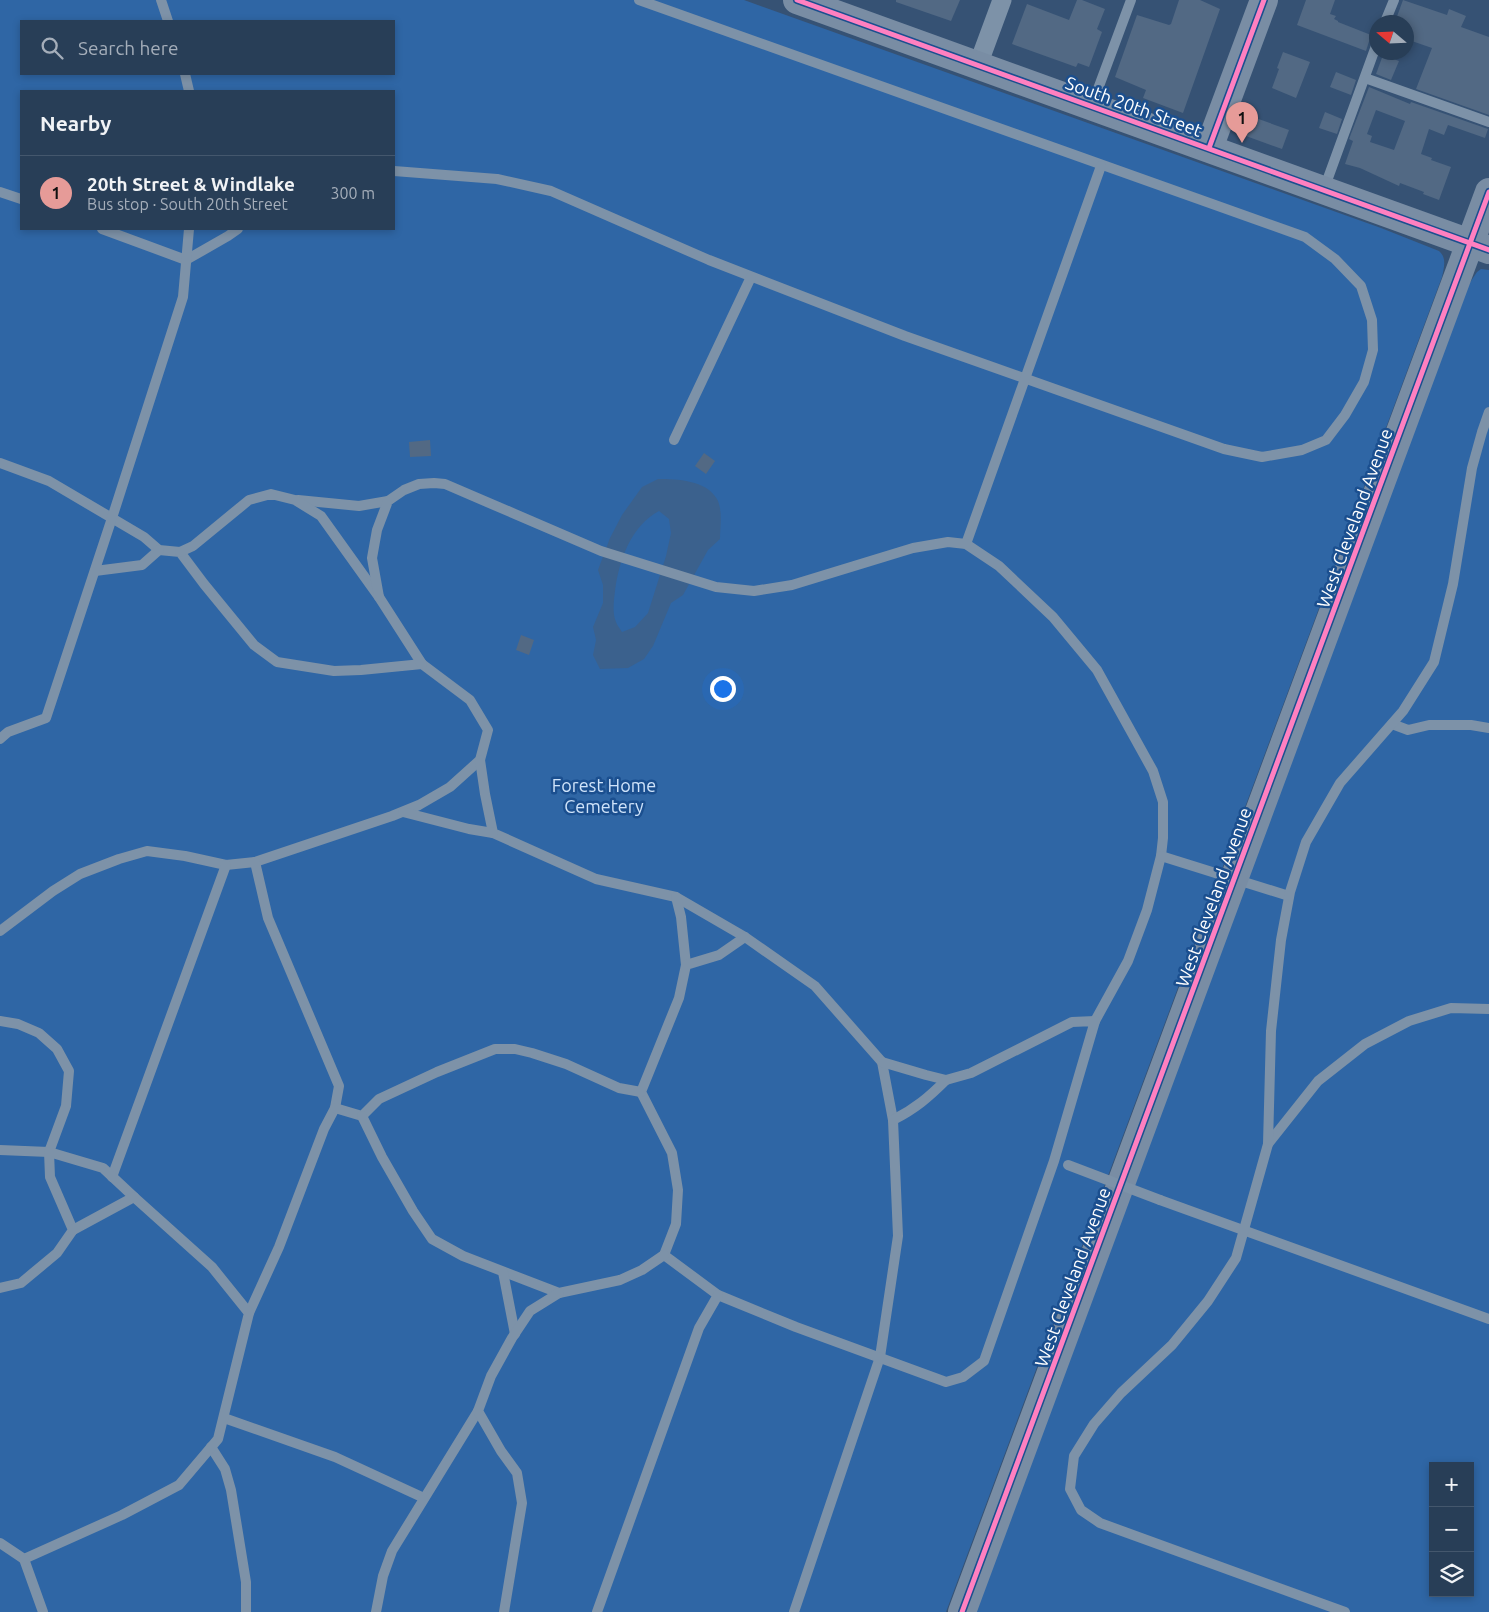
<!DOCTYPE html>
<meta charset="utf-8">
<style>
:root{--surface:#283e57;--page:#344961;--text:#f1f3f6;--muted:#a5aeba;--line:#44576d;--accent:#e69b98}
body{margin:0;font-family:Ubuntu,sans-serif;background:var(--page);color:var(--text)}
.controls{position:absolute;right:15px;bottom:15px;display:grid;overflow:hidden;border-radius:0px;box-shadow:0 2px 8px #0003}
.controls button{width:45px;height:45px;display:grid;place-items:center;padding:0;border:0;border-bottom:1px solid var(--line);background:var(--surface);color:var(--text);font:25px sans-serif}
.compass{position:absolute;left:1369px;top:15px;width:45px;height:45px;border-radius:50%;background:var(--surface);box-shadow:0 2px 8px #0003;rotate:289deg}
.you{position:absolute;left:722px;top:688px;width:18px;height:18px;margin:-12px;border:4px solid #fff;border-radius:50%;background:#1a73e8;box-shadow:0 0 0 8px #1a73e833}
.badge{display:grid;place-items:center;width:32px;height:32px;border-radius:50%;background:var(--accent);color:#111;font-size:16px;font-weight:700}
.pin{position:absolute;translate:-50% -41px;filter:drop-shadow(0 1px 2px #0008)}
.pin::after{content:'';position:absolute;top:26px;width:18px;height:15px;background:inherit;clip-path:polygon(0 0,100% 0,50% 100%)}
.list{margin:0;padding:0;list-style:none}
h2{display:flex;justify-content:space-between;align-items:center;height:65px;margin:0;padding:0 20px;font-size:21px}
h2 small{font-size:16px;font-weight:400;color:var(--muted)}
.list li{display:grid;grid-template-columns:32px 1fr auto;gap:15px;align-items:center;box-sizing:border-box;height:75px;padding:0 20px;border-top:1px solid var(--line)}
.list b{display:block;font-size:19px;white-space:nowrap}
.list p{margin:0;font-size:16px;white-space:nowrap;color:var(--muted)}
.list em{font-size:16px;font-style:normal;color:var(--muted)}
.icon{flex:none;width:28px;height:28px;fill:none;stroke:currentColor;stroke-width:2;stroke-linecap:round;stroke-linejoin:round}
.map{position:relative;flex:none;width:1489px;height:1612px;overflow:hidden}
.search{position:absolute;background:var(--surface);box-shadow:0 2px 8px #0003;left:20px;top:20px;width:375px;height:55px;display:flex;align-items:center;gap:12px;box-sizing:border-box;padding:0 18px;border-radius:0px;color:var(--muted);font-size:19px}
.panel{position:absolute;background:var(--surface);box-shadow:0 2px 8px #0003;left:20px;top:90px;width:375px;height:140px;border-radius:0px}
.map>svg:first-child{display:block}
.green{fill:#2f66a5;fill-rule:evenodd}
.water{fill:#3b618d;fill-rule:evenodd}
.building{fill:#526984;fill-rule:evenodd}
.lines{fill:none;stroke-linecap:round;stroke-linejoin:round}
.lane{stroke:#7d92a8;stroke-width:10}
.street{stroke:#7d92a8;stroke-width:19}
.secondary{stroke:#798da4;stroke-width:28}
.lane-bridge{stroke:#7d92a8;stroke-width:10}
.cycleway-casing{stroke:#1b4f8f;stroke-width:8}
.cycleway{stroke:#ff80c0;stroke-width:5}
.labels{text-anchor:middle;dominant-baseline:central;stroke-width:5;stroke-linejoin:round;paint-order:stroke}
.street-label{font-size:18px;fill:#fff;stroke:#1b4f8f}
.park-label{font-size:18px;fill:#cfe3fa;stroke:#1b4f8f}
</style>
<div class="map">
<svg width="1489" height="1612" viewBox="0 0 1489 1612">
<rect width="100%" height="100%" fill="#365274"/>
<g class="green">
<path d="M0,0H744L1381,228L1439,251C1447,258 1444,267 1442,277L946,1612H0ZM21,21H394V74H21ZM21,91H394V229H21Z"/>
<path d="M1481,269L1489,270V1612H975L1469,284L1477,272ZM1433,1466H1470V1593H1433Z"/>
</g>
<path class="water" d="M658,479C677,479 706,480 717,499C723,510 720,527 720,539L708,550L683,595L671,603L653,646L644,659L628,668L600,669L593,655L596,640L593,627L603,603V585L598,570L610,538L622,515L642,487ZM659,511L669,519L671,533L666,556L648,613L635,627L622,632C620,629 617,625 616,622C612,613 614,600 615,591C619,560 631,526 659,511Z"/>
<g class="building">
<path d="M896,0H960L951,21L896,2Z"/>
<path d="M1077,0H1082L1105,9L1097,29L1102,32L1089,67L1078,63L1076,67L1012,44L1027,4L1069,20Z"/>
<path d="M1179,0H1200L1220,9L1183,113L1143,98L1146,90L1115,77L1137,15L1169,25L1171,24Z"/>
<path d="M1306,0H1335L1330,14L1336,16L1334,19L1338,21V22L1371,35L1366,51L1297,25Z"/>
<path d="M1403,0L1447,15L1449,9L1466,16L1461,27L1489,37V115L1416,89L1432,48L1406,39V22H1395Z"/>
<path d="M1283,52L1310,62L1296,98L1272,88L1279,69L1277,68Z"/>
<path d="M1383,55L1399,61L1391,80L1376,74Z"/>
<path d="M1336,72L1356,80L1351,95L1330,87Z"/>
<path d="M1369,87L1410,104L1411,102L1488,129L1485,138L1448,125L1444,135L1429,129L1421,154L1432,158L1431,160L1451,167L1439,200L1423,194L1424,192L1400,183L1399,186L1360,168L1345,164L1353,141L1349,139ZM1376,110L1405,121L1394,150L1370,142L1372,136L1367,134Z"/>
<path d="M1325,112L1342,119L1337,134L1319,128Z"/>
<path d="M1253,117L1289,130L1282,149L1246,136Z"/>
<path d="M430,440L431,456L410,457L409,442Z"/>
<path d="M704,453L715,461L706,474L695,466Z"/>
<path d="M521,635L534,640L529,655L516,650Z"/>
</g>
<g class="lines">
<g class="lane">
<path d="M161,0L168,21"/>
<path d="M1385,22L1394,0"/>
<path d="M185,74L189,91"/>
<path d="M1365,78L1489,122"/>
<path d="M1092,105L1131,0"/>
<path d="M394,171L497,179L551,191L709,260L905,336L1224,449L1262,457L1302,450L1326,440L1345,415L1364,382L1373,350L1372,320L1361,286L1335,259L1305,237L639,0"/>
<path d="M1324,189L1376,46"/>
<path d="M0,192L21,199"/>
<path d="M102,229L186,260L228,236L238,229"/>
<path d="M674,440L751,277"/>
<path d="M0,463L49,481L144,537L159,550L180,552L204,584L254,645L277,662L334,671L361,670L422,664L470,700L488,730L480,760L450,787L419,805L392,816L255,862"/>
<path d="M298,500L359,506L388,501"/>
<path d="M966,544L1101,166"/>
<path d="M180,552L193,546L249,500L271,494L295,500L321,516L379,597L422,664"/>
<path d="M95,571L142,565L159,550"/>
<path d="M379,597L372,558L377,530L388,501L404,490L419,484L434,483L445,484L601,551L716,587L754,591L792,585L913,548L948,542L966,544L999,566L1053,617L1097,670L1153,771L1163,802V838L1161,856L1147,910L1128,961L1095,1021"/>
<path d="M1392,724L1408,730L1429,725H1471L1489,728"/>
<path d="M0,739L8,732L46,718L112,518L183,297L189,229"/>
<path d="M480,760L485,794L493,833L596,879L676,897L745,937L815,986L882,1062L893,1120L898,1236L880,1357L794,1612"/>
<path d="M403,812L469,829L493,833"/>
<path d="M1161,856L1289,896"/>
<path d="M676,897L681,917L686,965"/>
<path d="M0,931L53,891L80,874L119,859L147,851L185,856L226,865L255,862L268,918L339,1086L335,1108L324,1129L279,1247L249,1313"/>
<path d="M745,937L719,955L686,965L679,998L641,1092L672,1153L678,1190L676,1224L664,1255L718,1295L796,1327L946,1382L963,1377L984,1361L1054,1161L1095,1021L1072,1022L971,1073L946,1080L926,1075L882,1062"/>
<path d="M0,1021L18,1024L39,1033L57,1049L69,1071L66,1106L49,1152L0,1150"/>
<path d="M335,1108L362,1116L379,1099L437,1072L495,1049H515L532,1053L566,1064L619,1088L641,1092"/>
<path d="M362,1116L382,1157L413,1211L432,1239L463,1256L559,1293L620,1280L642,1270L664,1255"/>
<path d="M893,1120C915,1109 929,1097 946,1080"/>
<path d="M1268,1144L1318,1081L1365,1044L1409,1021L1451,1008L1489,1009"/>
<path d="M112,1177L226,865"/>
<path d="M1160,1200L1489,1319"/>
<path d="M503,1272L515,1334"/>
<path d="M0,1288L21,1283L57,1253L73,1230L50,1177L49,1152L103,1168L134,1197"/>
<path d="M224,1418L335,1457L424,1498"/>
<path d="M211,1447L225,1469L231,1490L246,1582V1612"/>
<path d="M0,1543L24,1559L122,1515L179,1485L218,1439L249,1313L212,1267L134,1197L73,1230"/>
<path d="M24,1559L43,1612"/>
<path d="M376,1612L383,1576L392,1551L478,1411"/>
<path d="M504,1612L522,1503L517,1473L501,1451L478,1411L491,1376L512,1338L530,1311L559,1293"/>
<path d="M597,1612L699,1328L718,1295"/>
<path d="M1345,1612L1100,1523L1081,1510L1070,1489L1074,1456L1094,1424L1121,1393L1172,1345L1208,1301L1236,1258L1268,1144L1271,1031L1281,940L1290,892L1306,842L1340,783L1403,711L1434,662L1453,584L1472,468L1482,432L1489,412"/>
</g>
<path class="street" d="M978,65L1002,0"/>
<g class="secondary">
<path d="M797,0L1489,250"/>
<path d="M1209,148L1264,0"/>
<path d="M962,1612L1489,192"/>
</g>
<path class="lane-bridge" d="M1068,1165L1160,1200"/>
<defs>
<g id="cycleway">
<path d="M797,0L1489,250"/>
<path d="M1209,148L1264,0"/>
<path d="M962,1612L1489,192"/>
</g>
</defs>
<use href="#cycleway" class="cycleway-casing"/>
<use href="#cycleway" class="cycleway"/>
</g>
<g class="labels">
<g class="street-label">
<text transform="translate(1134 106) rotate(20)">South 20th Street</text>
<text transform="translate(1354 518) rotate(-70)">West Cleveland Avenue</text>
<text transform="translate(1213 897) rotate(-70)">West Cleveland Avenue</text>
<text transform="translate(1072 1277) rotate(-70)">West Cleveland Avenue</text>
</g>
<g class="park-label">
<text x="604" y="785">Forest Home<tspan x="604" dy="21">Cemetery</tspan></text>
</g>
</g>
</svg>
<div class="controls">
<button>+</button>
<button>−</button>
<button><svg class="icon" aria-label="layers" viewBox="0 0 24 24"><path d="M12 4l9 5-9 5-9-5zM3 14l9 5 9-5"/></svg></button>
</div>
<svg class="compass" viewBox="-18 -18 36 36"><path d="M0-13l5 13h-10z" fill="#e53935"/><path d="M0 13l5-13h-10z" fill="#a5aeba"/></svg>
<div class="you"></div>
<div class="pin badge" style="left:1242px;top:143px">1</div>
<div class="search"><svg class="icon" aria-label="search" viewBox="0 0 24 24"><circle cx="10" cy="10" r="6"/><path d="M15 15l6 6"/></svg>Search here</div>
<section class="panel">
<h2>Nearby<small></small></h2>
<ul class="list">
<li><span class="badge">1</span><div><b>20th Street &amp; Windlake</b><p>Bus stop · South 20th Street</p></div><em>300 m</em></li>
</ul>
</section>
</div>
